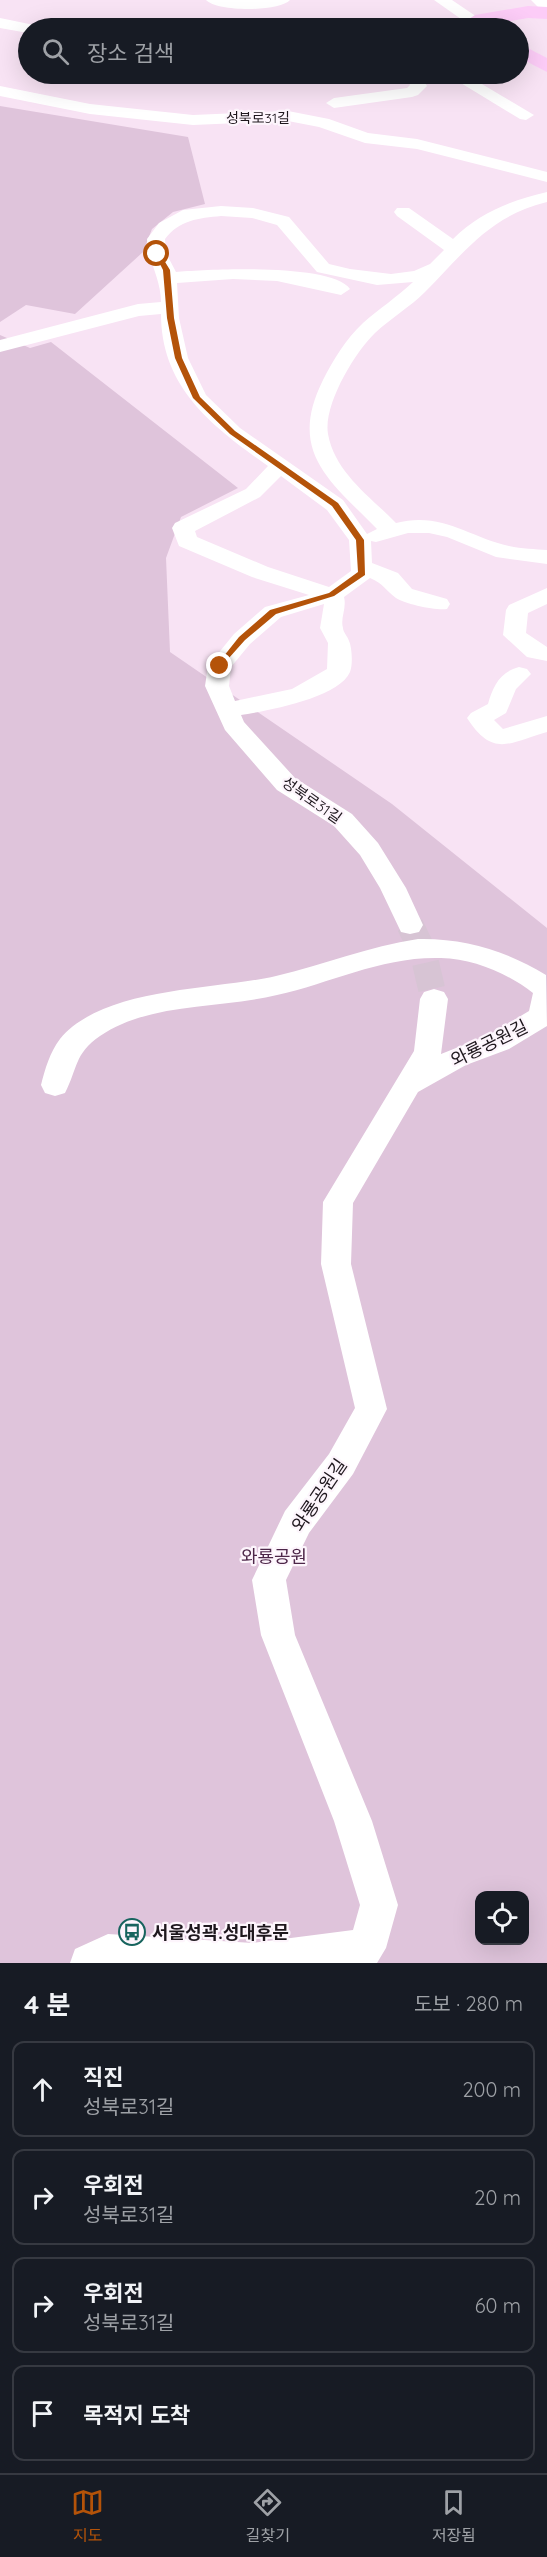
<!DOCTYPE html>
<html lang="ko">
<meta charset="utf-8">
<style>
:root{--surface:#171b24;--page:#20242c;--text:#f1f3f6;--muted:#9ea1a6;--line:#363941;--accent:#b45309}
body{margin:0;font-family:Quicksand,"Noto Sans KR",sans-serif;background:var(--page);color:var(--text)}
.controls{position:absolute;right:18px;bottom:18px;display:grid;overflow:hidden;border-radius:12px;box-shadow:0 6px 24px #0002}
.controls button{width:54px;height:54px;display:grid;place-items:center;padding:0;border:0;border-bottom:2px solid var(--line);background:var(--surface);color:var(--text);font:30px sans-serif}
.stop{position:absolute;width:18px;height:18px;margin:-14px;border:4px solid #b45309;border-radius:50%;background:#fff}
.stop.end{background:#b45309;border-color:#fff;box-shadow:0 2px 6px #0008}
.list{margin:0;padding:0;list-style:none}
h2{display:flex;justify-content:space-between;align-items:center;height:78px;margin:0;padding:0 24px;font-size:26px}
h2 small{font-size:20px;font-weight:400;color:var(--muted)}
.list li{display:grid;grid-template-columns:39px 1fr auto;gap:18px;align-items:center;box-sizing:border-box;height:96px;margin:0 12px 12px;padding:0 12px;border:2px solid var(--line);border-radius:12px}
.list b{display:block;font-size:22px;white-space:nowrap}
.list p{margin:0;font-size:20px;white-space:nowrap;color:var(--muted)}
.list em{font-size:20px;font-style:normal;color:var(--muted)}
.icon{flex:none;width:33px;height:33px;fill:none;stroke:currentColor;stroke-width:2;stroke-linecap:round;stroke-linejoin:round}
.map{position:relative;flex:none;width:547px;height:1963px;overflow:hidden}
.search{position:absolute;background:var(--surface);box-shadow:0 6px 24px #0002;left:18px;right:18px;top:18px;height:66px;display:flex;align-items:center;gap:15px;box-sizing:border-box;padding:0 21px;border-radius:33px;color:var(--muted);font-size:22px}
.sheet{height:510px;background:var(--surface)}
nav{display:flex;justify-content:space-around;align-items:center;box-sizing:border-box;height:84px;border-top:2px solid var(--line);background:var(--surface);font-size:16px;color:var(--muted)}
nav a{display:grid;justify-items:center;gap:3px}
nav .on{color:var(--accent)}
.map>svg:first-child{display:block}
.green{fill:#dfc4db;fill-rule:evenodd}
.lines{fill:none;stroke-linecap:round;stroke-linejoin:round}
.minor-tunnel{stroke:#d7c4d4;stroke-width:27;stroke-dasharray:27 14;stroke-linecap:butt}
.minor{fill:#fff;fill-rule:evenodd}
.major{fill:#fcccf7;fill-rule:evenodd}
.route{fill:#b45309}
.labels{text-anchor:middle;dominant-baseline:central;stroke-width:4.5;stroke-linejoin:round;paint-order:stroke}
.far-street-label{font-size:14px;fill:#1e171d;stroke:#fdf5fc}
.street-label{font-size:15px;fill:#1e171d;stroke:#fdf5fc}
.near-street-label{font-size:18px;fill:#1e171d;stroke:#fdf5fc}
.near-park-label{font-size:18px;fill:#4d2749;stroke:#fdf5fc}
.near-poi-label{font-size:18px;font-weight:bold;fill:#1e171d;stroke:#fdf5fc;text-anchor:start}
</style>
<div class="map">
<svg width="547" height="1963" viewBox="0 0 547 1963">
<rect width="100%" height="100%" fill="#f8e3f4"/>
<g class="green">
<path d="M0,106L188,137L205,204L173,212L152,229L143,252L75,314L26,305L0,322Z"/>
<path d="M0,335L30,348L51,342L238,488L181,517L166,558L170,652L392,804L547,928V1963H0ZM480,1896H524V1940H480Z"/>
</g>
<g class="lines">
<path class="minor-tunnel" d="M410,925L423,952L434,999"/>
<g class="minor">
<path d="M206,0H290C279,12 217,12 206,0Z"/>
<path d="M434,0H452L483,21L480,24L460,28H431L433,25L461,19Z"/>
<path d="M531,0H547V13L542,11Z"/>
<path d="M0,18L34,25L37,28H28V33L0,28Z"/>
<path d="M404,74H420L427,86L418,95L412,97L334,108L326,103L334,98L407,88L410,85Z"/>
<path d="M446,74H465L534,115L526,120L520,119Z"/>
<path d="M0,86L90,104L193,115L288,111L329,119L368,133L417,139L547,172V182L417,149L365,143L319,127L288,121L193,125L90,114L0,96Z"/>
<path d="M547,192V202C489,216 464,253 425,292C410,307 391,318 375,333C355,352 323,405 328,434C335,473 371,497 396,523C441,511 469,537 509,546C522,549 535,549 547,550V564L496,557L447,537L429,533H408L376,542L371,541L372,563L398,573L412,589L447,599L450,604L447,609C437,611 405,604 396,598C385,590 384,584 370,578L344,597C347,608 340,618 343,628C343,632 348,637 349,641C352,647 353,665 350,672C339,698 266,711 241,715L244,722L295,778L352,814L378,843L406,888L423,925L419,932L410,934L401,932L380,888L360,855L334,826L277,790L225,730L205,686L208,666L234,634L265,607L309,595L252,577L179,546L172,528L175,523L246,489L268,466C213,427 161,388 161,314L139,316L0,352V340L138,304L161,302C161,279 148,261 147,239L159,223L183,210L221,206L253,208L289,217L329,264L350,269L391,274L414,271L430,264L444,250L397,216L394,212L397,208H409L453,239C479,213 512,200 547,192ZM221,216L252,218L277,225L317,272L377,285L413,282C397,297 379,309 363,323C346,339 333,360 323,380C287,452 330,481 377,529L367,534L343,500L240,428L206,395L188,358L179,318L177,283L233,279L277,281L341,295L350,289C332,263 207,269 176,272L166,253L165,239C179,220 199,218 221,216ZM281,476L327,510L349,540L351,571L329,587L268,567L197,537L195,531L260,497ZM324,604L320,628L328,643L327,669L292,689L235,701L229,686L231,667L250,644L281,617Z"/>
<path d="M547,588V604L528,613L526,633L547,647V661L527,657L503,635L506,610L509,605Z"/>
<path d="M519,667L527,669L531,674L516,689L506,713L494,720L503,729L547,716V732C509,743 493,758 467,718L471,713L488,704C493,686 500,672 519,667Z"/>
<path d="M418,939C465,938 506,951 546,975L547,1026L509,1049L466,1065L418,1092L353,1203L351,1264L387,1409L353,1474L309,1533L286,1580L295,1635L372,1821L398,1905L386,1948L377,1963H70L75,1949L108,1934L253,1943L353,1930L360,1905L334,1821L261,1635L252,1580L285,1511L329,1454L355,1408L321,1264L323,1202L414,1051L420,999L424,992L434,989L444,992L448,999L441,1054L489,1035L529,1011L533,993C507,973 474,959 441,958C383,956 331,983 277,995C219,1009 150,1002 100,1036C74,1054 78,1068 65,1093L55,1096L45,1093L41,1085C45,1069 50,1052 60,1039C102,987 216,990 276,976C324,965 369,946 418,939Z"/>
</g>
<g class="major">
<path d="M528,6L547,7V19L528,18L475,27L466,21L475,15Z"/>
<path d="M518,43L547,58V72L518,57Z"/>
</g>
</g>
<path class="route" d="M154,252H159L170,270L174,318L182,358L200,397L235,431L338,503L364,540L365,575L334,596L276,614L245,640L220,668L216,666L239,637L270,610L329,593L358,572L356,540L332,506L230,434L193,398L175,358L167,318L163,270Z"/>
<defs>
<symbol id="bus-ring" viewBox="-11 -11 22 22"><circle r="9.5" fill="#fdf5fc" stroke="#17645e" stroke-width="1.5"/><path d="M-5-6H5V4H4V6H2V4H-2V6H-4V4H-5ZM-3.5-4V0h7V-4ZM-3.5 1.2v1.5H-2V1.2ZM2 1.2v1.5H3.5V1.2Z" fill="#17645e"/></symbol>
</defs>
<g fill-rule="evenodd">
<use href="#bus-ring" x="117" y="1917" width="30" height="30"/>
</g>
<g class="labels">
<g class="far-street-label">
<text x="258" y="118">성북로31길</text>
</g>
<g class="street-label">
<text transform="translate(312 800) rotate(35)">성북로31길</text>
</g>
<g class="near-street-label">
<text transform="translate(489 1043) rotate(-26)">와룡공원길</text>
<text transform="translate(319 1495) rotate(-56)">와룡공원길</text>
</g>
<g class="near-park-label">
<text x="274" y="1556">와룡공원</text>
</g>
<g class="near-poi-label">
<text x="152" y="1932">서울성곽.성대후문</text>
</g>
</g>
</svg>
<div class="controls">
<button><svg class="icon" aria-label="locate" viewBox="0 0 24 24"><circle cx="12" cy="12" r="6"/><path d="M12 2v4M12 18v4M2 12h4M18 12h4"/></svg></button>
</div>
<div class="stop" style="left:157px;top:254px"></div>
<div class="stop end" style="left:220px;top:666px"></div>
<div class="search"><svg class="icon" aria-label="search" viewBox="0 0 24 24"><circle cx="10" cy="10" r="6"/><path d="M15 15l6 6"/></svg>장소 검색</div>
</div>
<section class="sheet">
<h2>4 분<small>도보 · 280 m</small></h2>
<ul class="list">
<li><svg class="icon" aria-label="ahead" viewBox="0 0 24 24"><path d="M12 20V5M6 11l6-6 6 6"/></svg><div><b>직진</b><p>성북로31길</p></div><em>200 m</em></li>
<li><svg class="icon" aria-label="right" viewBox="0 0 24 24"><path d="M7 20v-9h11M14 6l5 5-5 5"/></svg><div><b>우회전</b><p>성북로31길</p></div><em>20 m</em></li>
<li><svg class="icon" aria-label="right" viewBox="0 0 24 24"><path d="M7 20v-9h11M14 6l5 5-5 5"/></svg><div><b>우회전</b><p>성북로31길</p></div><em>60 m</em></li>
<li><svg class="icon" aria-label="arrive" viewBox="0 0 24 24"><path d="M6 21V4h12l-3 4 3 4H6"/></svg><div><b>목적지 도착</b></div></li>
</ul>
</section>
<nav>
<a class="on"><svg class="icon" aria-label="map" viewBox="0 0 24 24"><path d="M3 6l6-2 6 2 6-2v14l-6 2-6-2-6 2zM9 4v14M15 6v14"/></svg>지도</a>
<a><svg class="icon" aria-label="directions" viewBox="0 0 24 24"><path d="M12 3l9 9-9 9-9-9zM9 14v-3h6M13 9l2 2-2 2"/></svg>길찾기</a>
<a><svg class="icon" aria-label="saved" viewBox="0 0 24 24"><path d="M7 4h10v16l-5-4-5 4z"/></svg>저장됨</a>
</nav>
